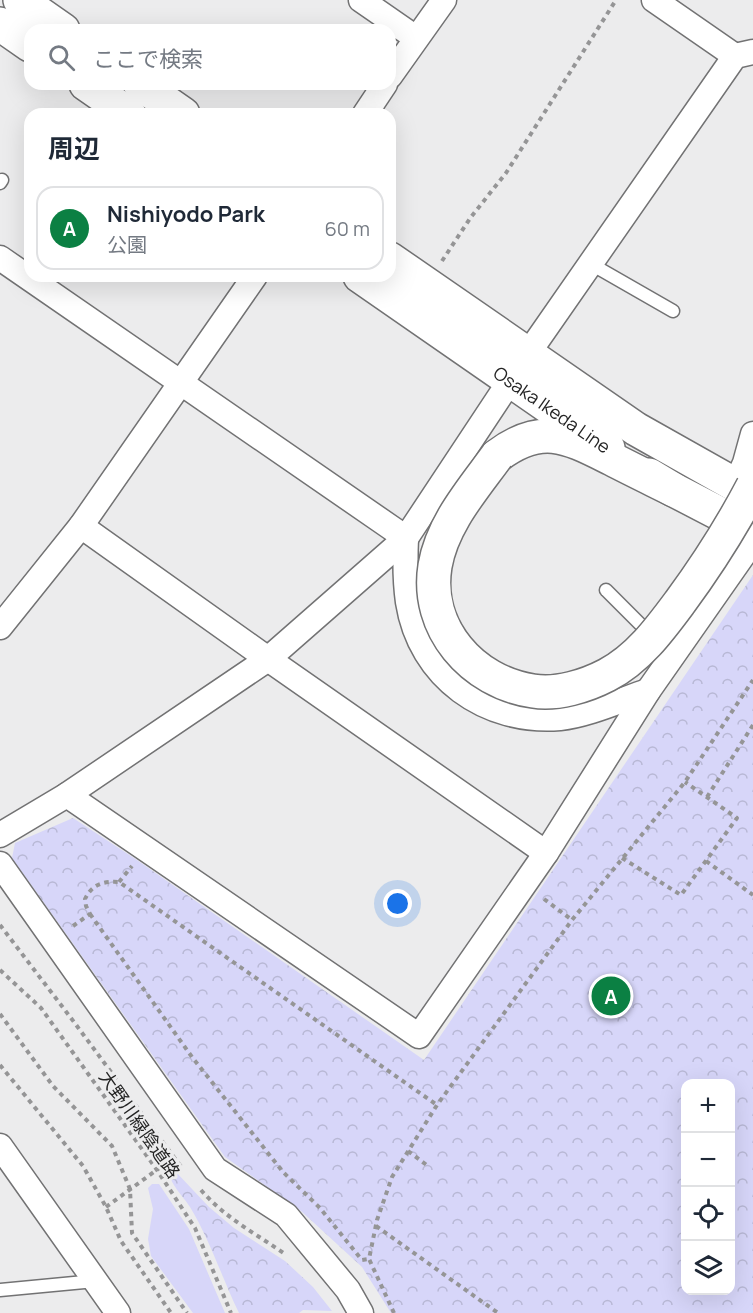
<!DOCTYPE html>
<html lang="ja">
<meta charset="utf-8">
<style>
:root{--surface:#fff;--page:#f2f2f3;--text:#1f2937;--muted:#747a83;--line:#e0e1e3;--accent:#0b8043}
body{margin:0;font-family:Manrope,"Noto Sans JP",sans-serif;background:var(--page);color:var(--text)}
.controls{position:absolute;right:18px;bottom:18px;display:grid;overflow:hidden;border-radius:12px;box-shadow:0 6px 24px #0002}
.controls button{width:54px;height:54px;display:grid;place-items:center;padding:0;border:0;border-bottom:2px solid var(--line);background:var(--surface);color:var(--text);font:30px sans-serif}
.you{position:absolute;left:398px;top:904px;width:21px;height:21px;margin:-15px;border:4px solid #fff;border-radius:50%;background:#1a73e8;box-shadow:0 0 0 9px #1a73e833}
.badge{display:grid;place-items:center;width:39px;height:39px;border-radius:50%;background:var(--accent);color:#fff;font-size:20px;font-weight:700}
.pin{position:absolute;translate:-50% -50%;border:3px solid #fff;box-shadow:0 2px 6px #0006}
.list{margin:0;padding:0;list-style:none}
h2{display:flex;justify-content:space-between;align-items:center;height:78px;margin:0;padding:0 24px;font-size:26px}
h2 small{font-size:20px;font-weight:400;color:var(--muted)}
.list li{display:grid;grid-template-columns:39px 1fr auto;gap:18px;align-items:center;box-sizing:border-box;height:84px;margin:0 12px 12px;padding:0 12px;border:2px solid var(--line);border-radius:18px}
.list b{display:block;font-size:22px;white-space:nowrap}
.list p{margin:0;font-size:20px;white-space:nowrap;color:var(--muted)}
.list em{font-size:20px;font-style:normal;color:var(--muted)}
.icon{flex:none;width:33px;height:33px;fill:none;stroke:currentColor;stroke-width:2;stroke-linecap:round;stroke-linejoin:round}
.map{position:relative;flex:none;width:753px;height:1313px;overflow:hidden}
.search{position:absolute;background:var(--surface);box-shadow:0 6px 24px #0002;left:24px;top:24px;width:372px;height:66px;display:flex;align-items:center;gap:15px;box-sizing:border-box;padding:0 21px;border-radius:18px;color:var(--muted);font-size:22px}
.panel{position:absolute;background:var(--surface);box-shadow:0 6px 24px #0002;left:24px;top:108px;width:372px;height:174px;border-radius:18px}
.map>svg:first-child{display:block}
.green{fill:#d7d6f9}
.forest{fill:url(#forest-crowns);fill-rule:evenodd}
.lines{fill:none;stroke-linecap:round;stroke-linejoin:round}
.lane-casing{stroke:#727273;stroke-width:15}
.street-casing{stroke:#727273;stroke-width:27}
.primary-casing{stroke:#727273;stroke-width:36}
.highway-casing{stroke:#727273;stroke-width:36}
.path{stroke:#959596;stroke-width:4;stroke-dasharray:4.5 4.5;stroke-linecap:butt}
.lane{stroke:#fff;stroke-width:12}
.street{stroke:#fff;stroke-width:24}
.primary{stroke:#fff;stroke-width:33}
.highway{stroke:#fff;stroke-width:33}
.highway-bridge-casing{stroke:#727273;stroke-width:36;stroke-linecap:butt}
.highway-bridge{stroke:#fff;stroke-width:33}
.labels{text-anchor:middle;dominant-baseline:central;stroke-width:6;stroke-linejoin:round;paint-order:stroke}
.street-label{font-size:18px;fill:#242424;stroke:#ececed}
</style>
<div class="map">
<svg width="753" height="1313" viewBox="0 0 753 1313">
<defs>
<pattern id="forest-crowns" width="20" height="18" patternUnits="userSpaceOnUse" patternTransform="scale(1.5)"><rect width="20" height="18" fill="#d7d6f9"/><path d="M2 6a3 3 0 1 1 6 0M12 15a3 3 0 1 1 6 0" fill="none" stroke="#b8b8d5"/></pattern>
</defs>
<rect width="100%" height="100%" fill="#ececed"/>
<path class="green" d="M152,1184H159L189,1229L225,1313H193L151,1256L148,1239L153,1209L148,1188Z"/>
<g class="forest">
<path d="M753,575V1313H391L362,1267L301,1211L225,1157L12,858L15,843L73,818L137,860L424,1060ZM686,1084H730V1290H686Z"/>
<path d="M171,1170L176,1172L209,1207L234,1228L285,1261L313,1287L332,1311L303,1310L299,1313H239C222,1278 210,1240 190,1207C183,1196 169,1183 169,1171Z"/>
</g>
<g class="lines">
<defs>
<g id="lane">
<path d="M0,183L2,180"/>
<path d="M591,264L673,311"/>
<path d="M606,590L652,636"/>
<path d="M0,1290L95,1281"/>
</g>
<g id="street">
<path d="M361,0L416,38"/>
<path d="M654,0L735,56"/>
<path d="M390,76L444,0"/>
<path d="M365,114L385,84"/>
<path d="M0,258L406,538"/>
<path d="M527,355L735,56L753,52"/>
<path d="M735,485L745,463L753,434"/>
<path d="M81,526L268,659L546,853"/>
<path d="M406,538C405,560 405,581 408,602C420,678 486,724 560,718C588,715 621,700 648,691"/>
<path d="M0,627L81,526L255,276"/>
<path d="M67,795L419,1036L546,853L648,691L753,541"/>
<path d="M0,835L67,795L268,659L406,538L510,381"/>
<path d="M0,864L215,1169L286,1215L348,1290L361,1313"/>
<path d="M0,1146L118,1313"/>
</g>
<g id="primary">
<path d="M20,0L63,30"/>
<path d="M0,24L30,45"/>
<path d="M86,84L129,114"/>
<path d="M140,84L183,114"/>
<path d="M390,259L636,429L753,495"/>
<path id="s1" d="M360,276L608,448"/>
<path d="M649,475L674,490L753,531"/>
</g>
<path id="highway" d="M497,456C542,422 568,437 612,459C633,470 654,480 674,490"/>
</defs>
<use href="#lane" class="lane-casing"/>
<use href="#street" class="street-casing"/>
<use href="#primary" class="primary-casing"/>
<use href="#highway" class="highway-casing"/>
<g class="path">
<path d="M442,261L471,217L506,173L616,0"/>
<path d="M707,797L753,725"/>
<path d="M622,858L681,895L737,818L685,782"/>
<path d="M706,861L753,895"/>
<path d="M119,882L132,866"/>
<path d="M544,899L572,920"/>
<path d="M90,914L192,1057L283,1172L320,1208L362,1260L369,1259"/>
<path d="M0,925L74,1022L182,1168"/>
<path d="M73,926L90,914L86,906L85,899C92,884 104,881 119,882L437,1105"/>
<path d="M0,970L41,1008L157,1170L195,1228L231,1313"/>
<path d="M0,1014L53,1086L112,1146L130,1189L132,1233L187,1313"/>
<path d="M0,1065L83,1166L106,1207L121,1241L171,1313"/>
<path d="M408,1151L428,1166"/>
<path d="M201,1190C224,1217 256,1234 285,1254"/>
<path d="M106,1207L173,1158"/>
<path d="M376,1226L498,1313"/>
<path d="M394,1313L369,1259L377,1220L392,1177L437,1105L572,920L685,782L753,680"/>
</g>
<use href="#lane" class="lane"/>
<use href="#street" class="street"/>
<use href="#primary" class="primary"/>
<use href="#highway" class="highway"/>
<defs>
<path id="highway-bridge" d="M497,456C473,489 442,524 435,566C425,628 472,682 533,691C557,695 586,686 607,675C638,659 660,629 680,602C708,564 731,528 753,486"/>
</defs>
<use href="#highway-bridge" class="highway-bridge-casing"/>
<use href="#highway-bridge" class="highway-bridge"/>
</g>
<g class="labels">
<g class="street-label">
<text stroke="none"><textPath href="#s1" startOffset="234">Osaka Ikeda Line</textPath></text>
<text transform="translate(140 1124) rotate(55)">大野川緑陰道路</text>
</g>
</g>
</svg>
<div class="controls">
<button>+</button>
<button>−</button>
<button><svg class="icon" aria-label="locate" viewBox="0 0 24 24"><circle cx="12" cy="12" r="6"/><path d="M12 2v4M12 18v4M2 12h4M18 12h4"/></svg></button>
<button><svg class="icon" aria-label="layers" viewBox="0 0 24 24"><path d="M12 4l9 5-9 5-9-5zM3 14l9 5 9-5"/></svg></button>
</div>
<div class="you"></div>
<div class="pin badge" style="left:611px;top:996px">A</div>
<div class="search"><svg class="icon" aria-label="search" viewBox="0 0 24 24"><circle cx="10" cy="10" r="6"/><path d="M15 15l6 6"/></svg>ここで検索</div>
<section class="panel">
<h2>周辺<small></small></h2>
<ul class="list">
<li><span class="badge">A</span><div><b>Nishiyodo Park</b><p>公園</p></div><em>60 m</em></li>
</ul>
</section>
</div>
